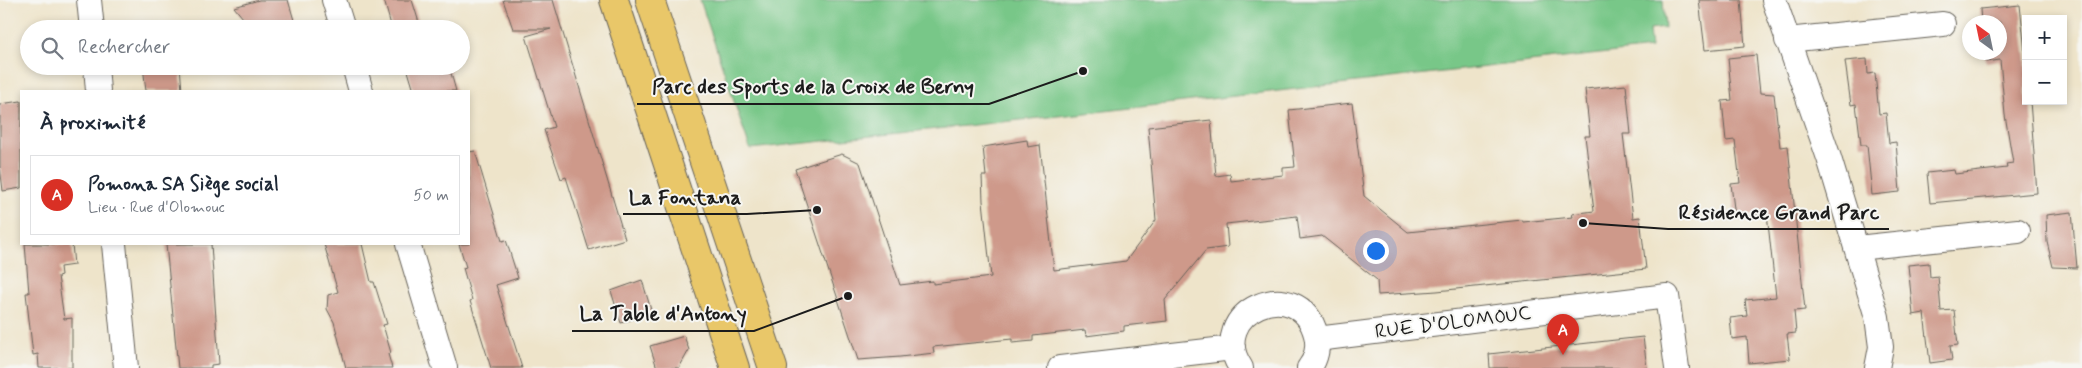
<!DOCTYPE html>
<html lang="fr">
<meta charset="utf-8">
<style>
:root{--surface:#fff;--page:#f6f6f7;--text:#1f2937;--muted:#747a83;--line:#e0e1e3;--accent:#d93025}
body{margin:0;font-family:Mynerve,sans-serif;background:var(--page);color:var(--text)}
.controls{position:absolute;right:15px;top:15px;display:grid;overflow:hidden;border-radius:0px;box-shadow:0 2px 8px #0003}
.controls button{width:45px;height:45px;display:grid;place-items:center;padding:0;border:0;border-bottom:1px solid var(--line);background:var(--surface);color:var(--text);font:25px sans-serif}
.compass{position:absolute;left:1962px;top:15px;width:45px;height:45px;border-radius:50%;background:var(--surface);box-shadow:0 2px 8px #0003;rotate:327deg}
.you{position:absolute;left:1375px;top:250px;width:18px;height:18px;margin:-12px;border:4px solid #fff;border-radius:50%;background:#1a73e8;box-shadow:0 0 0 8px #1a73e833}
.badge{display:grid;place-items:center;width:32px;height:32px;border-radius:50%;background:var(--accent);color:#fff;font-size:16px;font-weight:700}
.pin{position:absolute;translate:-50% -41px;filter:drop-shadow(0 1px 2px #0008)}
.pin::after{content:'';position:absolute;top:26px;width:18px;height:15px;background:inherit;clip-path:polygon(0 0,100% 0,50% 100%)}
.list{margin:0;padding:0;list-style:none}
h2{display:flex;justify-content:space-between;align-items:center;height:65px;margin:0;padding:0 20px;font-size:21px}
h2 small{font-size:16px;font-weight:400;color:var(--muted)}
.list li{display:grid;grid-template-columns:32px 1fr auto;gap:15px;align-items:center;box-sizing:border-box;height:80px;margin:0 10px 10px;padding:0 10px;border:1px solid var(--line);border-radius:0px}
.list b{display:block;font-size:19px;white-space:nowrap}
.list p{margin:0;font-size:16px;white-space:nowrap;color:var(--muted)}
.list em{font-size:16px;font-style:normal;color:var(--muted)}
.icon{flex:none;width:28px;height:28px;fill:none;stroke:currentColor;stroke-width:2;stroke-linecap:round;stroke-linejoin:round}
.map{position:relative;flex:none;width:2082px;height:368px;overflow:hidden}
.search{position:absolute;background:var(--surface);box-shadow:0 2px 8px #0003;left:20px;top:20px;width:450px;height:55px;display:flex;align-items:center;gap:12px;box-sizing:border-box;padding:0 18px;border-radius:28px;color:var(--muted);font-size:19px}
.panel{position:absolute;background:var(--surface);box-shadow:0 2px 8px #0003;left:20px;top:90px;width:450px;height:155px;border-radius:0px}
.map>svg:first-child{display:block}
.green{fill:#78c788;stroke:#4a7252}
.building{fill:#ce998a}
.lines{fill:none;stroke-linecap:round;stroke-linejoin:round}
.minor-casing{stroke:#666259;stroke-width:26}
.primary-casing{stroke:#666259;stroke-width:30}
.minor{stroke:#fff;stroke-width:24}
.primary{stroke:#e9c769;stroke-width:28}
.labels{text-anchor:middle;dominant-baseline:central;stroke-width:4;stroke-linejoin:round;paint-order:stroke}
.street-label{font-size:20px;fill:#1c1c1c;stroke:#f6f6f2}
.leader{fill:none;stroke:#1c1c1c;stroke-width:2}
.callout-dot{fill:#1c1c1c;stroke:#f6f6f2;stroke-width:2}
.callout-label{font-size:21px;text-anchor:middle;font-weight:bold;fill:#1c1c1c;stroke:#f6f6f2;stroke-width:4;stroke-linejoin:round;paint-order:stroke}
</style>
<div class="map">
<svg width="2082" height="368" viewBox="0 0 2082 368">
<rect width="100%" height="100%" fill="#f6f6f2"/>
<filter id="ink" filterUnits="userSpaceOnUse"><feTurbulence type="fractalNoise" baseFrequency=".02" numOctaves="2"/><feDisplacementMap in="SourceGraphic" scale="10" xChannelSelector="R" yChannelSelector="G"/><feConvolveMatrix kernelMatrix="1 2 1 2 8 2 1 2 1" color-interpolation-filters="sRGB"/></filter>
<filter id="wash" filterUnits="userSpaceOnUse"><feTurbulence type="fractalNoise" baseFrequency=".0096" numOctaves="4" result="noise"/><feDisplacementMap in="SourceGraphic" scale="20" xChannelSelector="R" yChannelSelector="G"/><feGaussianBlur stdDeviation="1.12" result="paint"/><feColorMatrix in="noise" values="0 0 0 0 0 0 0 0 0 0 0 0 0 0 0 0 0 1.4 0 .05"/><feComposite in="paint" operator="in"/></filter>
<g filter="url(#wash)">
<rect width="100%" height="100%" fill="#eee4ca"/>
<path class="green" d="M700,0H1663L1665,28L1649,30L1651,48L1114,110L750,149Z"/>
<g id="blocks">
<g class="building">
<path d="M259,0H288L296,27L289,29H252L234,7Z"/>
<path d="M384,0H412L421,29H392Z"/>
<path d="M503,0H553L625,239L589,250L566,177L561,179L544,130L554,127L526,36L551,29H513Z"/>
<path d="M1699,0H1741L1745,46L1705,50Z"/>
<path d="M2020,5L2026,61V101H2030L2037,193L1930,203L1927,173L1954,170L1955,174L1980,171L2007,168L2006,164L2013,163L2005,115L2000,60L1986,62L1985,52H2000V22H1981L1980,9Z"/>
<path d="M1756,55L1760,93L1774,94L1780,147L1788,146L1805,310L1794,311L1796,333L1787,334L1790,359L1749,363L1747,337L1732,339L1730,318L1747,316L1745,300L1776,297L1767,214L1735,217L1731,184L1740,183L1735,140L1726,141L1722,101L1732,100L1728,58Z"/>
<path d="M1867,59L1868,74L1875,73L1879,114L1886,113L1889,143L1896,142L1900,192L1872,195L1867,145H1861L1856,104L1851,105L1845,61Z"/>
<path d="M143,66H180L182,91H146Z"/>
<path d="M426,66H449L456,91H414L408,71Z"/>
<path d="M1626,85L1631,134H1623L1633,218L1640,217L1646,269L1437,291L1378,295L1377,280L1322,236L1300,239L1297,216L1226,224L1228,247L1206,250L1165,300L1167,321L1124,326V331L1086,336L1085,330L1033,336V341L1012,343V339L933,347L934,353L900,357L858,360L795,169L842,154L860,163L900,285L933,281V284L991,277L983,201L982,176H986L983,147L1027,140L1028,147L1040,145L1054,270L1126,261L1156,220L1148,127L1211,120L1216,176L1230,174L1231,181L1283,175V168L1295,167L1289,110L1352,103L1364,196L1408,232L1522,220L1523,222L1573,217L1572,214L1594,211L1585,136H1590L1585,89Z"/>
<path d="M21,101V188L3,191L0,166V104Z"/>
<path d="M475,151L502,241L506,240L518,278L496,285L522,368H491L470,301L472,300L463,268L466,267L459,244H469V152Z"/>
<path d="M2072,212L2077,268L2053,267L2047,242L2046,215Z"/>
<path d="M25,244H72L74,265L60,267L61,275L58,276L64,319L72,318V368H39L38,354L33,355L26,293H29Z"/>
<path d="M166,244H211L219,364L211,365V368H178Z"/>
<path d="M324,244H362L371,282H374L387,324L383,325L391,353L388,354L392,368H346L334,322L327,309L328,295L338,292Z"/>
<path d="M1929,263L1930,277L1938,276L1941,311L1954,310L1958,345L1950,346L1952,360L1930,363L1924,313L1913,315L1908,265Z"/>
<path d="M642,280L652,313L621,323L611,291Z"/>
<path d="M684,336L689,350L679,368H657L650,346Z"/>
<path d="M1643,337L1647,368H1490L1489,354Z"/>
</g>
</g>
</g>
<g filter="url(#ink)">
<use href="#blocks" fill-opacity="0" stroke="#666259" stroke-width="1"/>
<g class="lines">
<defs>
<g id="minor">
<path d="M89,0L92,29"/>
<path d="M334,0L343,29"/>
<path d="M1774,0L1829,158L1877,317L1881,347L1877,368"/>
<path d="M1787,40L1943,24"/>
<path d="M96,66L98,91"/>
<path d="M354,66L361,91"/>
<path d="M114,244L126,368"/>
<path d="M408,244L445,368"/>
<path d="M1857,248L2018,231"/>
<path d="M1317,339L1667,296L1677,368"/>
<path d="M1060,368L1233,348"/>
<path d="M1241,368C1204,313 1299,269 1316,335C1319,346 1316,360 1309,368"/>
</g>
<g id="primary">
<path d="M614,0L735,368"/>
<path d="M650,0L773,368"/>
</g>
</defs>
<use href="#minor" class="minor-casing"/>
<use href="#primary" class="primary-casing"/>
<use href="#minor" class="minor"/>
<use href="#primary" class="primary"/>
</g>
</g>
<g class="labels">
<g class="street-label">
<text transform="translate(1453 323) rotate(-7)">RUE D'OLOMOUC</text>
</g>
</g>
<path class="leader" d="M1083 71L989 104H637M817 210L747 214H623M1583 223L1668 229H1889M848 296L754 331H572"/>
<g class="callout-dot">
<circle cx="1083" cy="71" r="5"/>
<circle cx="817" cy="210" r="5"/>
<circle cx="1583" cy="223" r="5"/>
<circle cx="848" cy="296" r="5"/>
</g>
<g class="callout-label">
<text x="813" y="93">Parc des Sports de la Croix de Berny</text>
<text x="685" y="204">La Fontana</text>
<text x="1779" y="219">Résidence Grand Parc</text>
<text x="663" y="320">La Table d'Antony</text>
</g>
</svg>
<div class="controls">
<button>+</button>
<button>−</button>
</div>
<svg class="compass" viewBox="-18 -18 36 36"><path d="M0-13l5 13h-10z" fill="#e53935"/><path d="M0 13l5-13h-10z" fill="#747a83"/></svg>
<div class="you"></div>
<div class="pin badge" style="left:1563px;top:355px">A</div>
<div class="search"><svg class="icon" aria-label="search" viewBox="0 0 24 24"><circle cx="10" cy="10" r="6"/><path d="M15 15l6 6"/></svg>Rechercher</div>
<section class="panel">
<h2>À proximité<small></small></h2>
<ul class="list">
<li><span class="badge">A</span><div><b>Pomona SA Siège social</b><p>Lieu · Rue d'Olomouc</p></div><em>50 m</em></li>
</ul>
</section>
</div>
